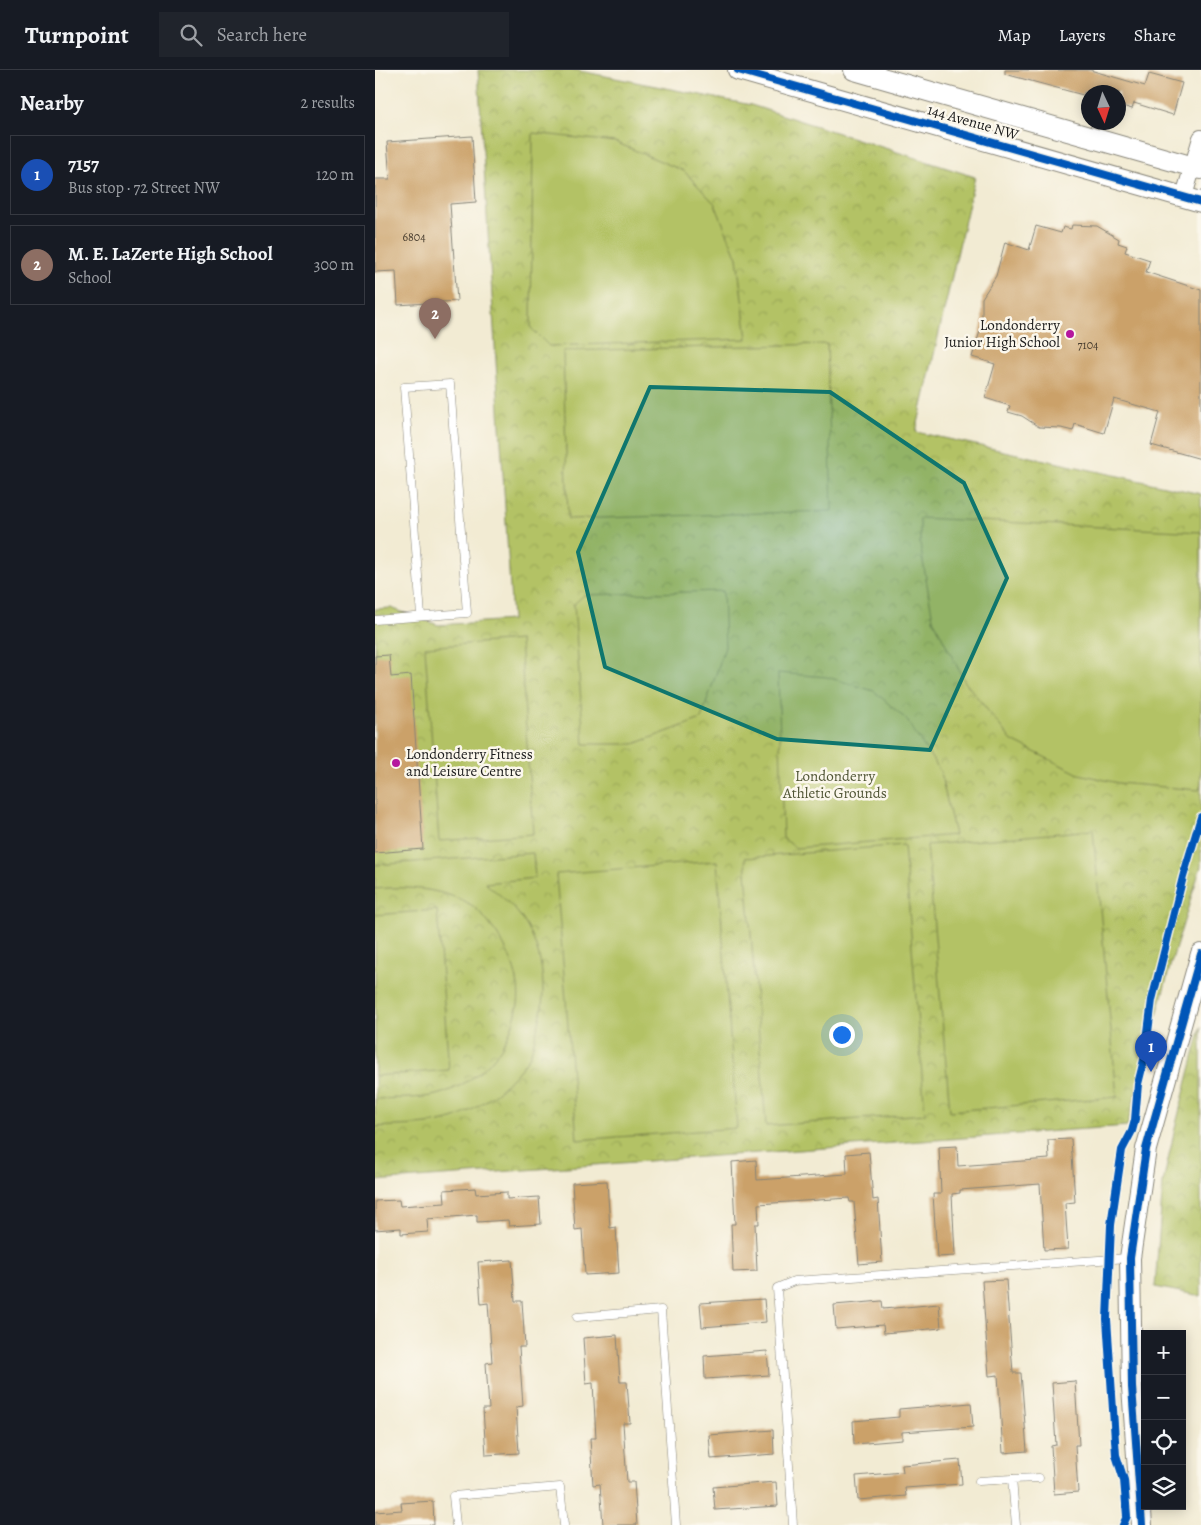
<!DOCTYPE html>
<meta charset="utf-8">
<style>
:root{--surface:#171b24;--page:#20242c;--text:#f1f3f6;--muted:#9ea1a6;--line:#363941;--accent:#d690ce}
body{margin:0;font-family:Alegreya,serif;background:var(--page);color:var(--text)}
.controls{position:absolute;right:15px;bottom:15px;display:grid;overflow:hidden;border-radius:0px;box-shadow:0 2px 12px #0003}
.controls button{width:45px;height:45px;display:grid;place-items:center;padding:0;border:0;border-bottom:1px solid var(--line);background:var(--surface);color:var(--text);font:25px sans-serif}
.compass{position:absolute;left:706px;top:15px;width:45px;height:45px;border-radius:50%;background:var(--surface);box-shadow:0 2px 12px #0003;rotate:176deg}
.you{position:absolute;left:466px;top:964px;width:18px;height:18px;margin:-12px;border:4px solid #fff;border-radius:50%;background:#1a73e8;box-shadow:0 0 0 8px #1a73e833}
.badge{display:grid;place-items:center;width:32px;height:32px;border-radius:50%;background:var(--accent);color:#fff;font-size:16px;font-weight:700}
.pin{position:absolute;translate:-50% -41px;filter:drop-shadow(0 1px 2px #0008)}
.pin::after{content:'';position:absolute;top:26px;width:18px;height:15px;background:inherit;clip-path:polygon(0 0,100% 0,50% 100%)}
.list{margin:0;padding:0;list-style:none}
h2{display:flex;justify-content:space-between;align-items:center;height:65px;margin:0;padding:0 20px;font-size:21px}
h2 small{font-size:16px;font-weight:400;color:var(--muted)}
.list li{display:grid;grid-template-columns:32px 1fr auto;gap:15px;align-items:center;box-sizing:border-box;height:80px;margin:0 10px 10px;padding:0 10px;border:1px solid var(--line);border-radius:0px}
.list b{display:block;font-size:19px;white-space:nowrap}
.list p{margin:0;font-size:16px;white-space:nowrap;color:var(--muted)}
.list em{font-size:16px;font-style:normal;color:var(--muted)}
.icon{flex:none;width:28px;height:28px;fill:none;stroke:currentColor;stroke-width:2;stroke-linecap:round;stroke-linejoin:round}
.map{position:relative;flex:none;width:826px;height:1455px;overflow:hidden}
header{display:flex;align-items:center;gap:30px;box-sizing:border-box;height:70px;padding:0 25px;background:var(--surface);border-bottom:1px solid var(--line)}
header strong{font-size:24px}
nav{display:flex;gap:28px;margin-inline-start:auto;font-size:18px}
.search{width:350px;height:45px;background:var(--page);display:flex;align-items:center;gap:12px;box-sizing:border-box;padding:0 18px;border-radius:0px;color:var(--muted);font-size:19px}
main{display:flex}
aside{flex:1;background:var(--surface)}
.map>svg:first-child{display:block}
.park{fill:url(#park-crowns);stroke:#686f40}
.pitch{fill:#b3c265;stroke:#686f40}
.building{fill:#cba169}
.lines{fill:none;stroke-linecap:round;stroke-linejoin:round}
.service-casing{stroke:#878478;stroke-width:9}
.minor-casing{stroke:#878478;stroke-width:18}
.tertiary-casing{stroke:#878478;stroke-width:22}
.service{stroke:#fff;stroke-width:8}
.minor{stroke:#fff;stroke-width:16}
.tertiary{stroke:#fff;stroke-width:20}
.cycleway-casing{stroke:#fbf7ec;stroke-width:11}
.cycleway{stroke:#0057b8;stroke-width:8}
.marked{fill:#0f766e;fill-opacity:0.2;stroke:#0f766e;stroke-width:4;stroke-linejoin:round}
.poi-dot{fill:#b5179e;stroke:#fbf7ec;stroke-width:2}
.labels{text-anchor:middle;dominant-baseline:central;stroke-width:5;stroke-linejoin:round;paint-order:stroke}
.number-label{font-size:12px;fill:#483d2f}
.street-label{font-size:15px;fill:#1c1c1c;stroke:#fbf7ec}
.poi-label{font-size:15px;fill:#1c1c1c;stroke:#fbf7ec;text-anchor:end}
.park-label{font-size:15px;fill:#515636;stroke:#fbf7ec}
</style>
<header>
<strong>Turnpoint</strong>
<div class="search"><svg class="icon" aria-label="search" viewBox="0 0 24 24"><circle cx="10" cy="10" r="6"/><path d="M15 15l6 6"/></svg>Search here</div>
<nav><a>Map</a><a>Layers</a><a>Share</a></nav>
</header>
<main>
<aside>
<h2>Nearby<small>2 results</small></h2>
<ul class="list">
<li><span class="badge" style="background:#1a4fb4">1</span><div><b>7157</b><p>Bus stop · 72 Street NW</p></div><em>120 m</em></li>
<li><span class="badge" style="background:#8d6e63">2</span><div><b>M. E. LaZerte High School</b><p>School</p></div><em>300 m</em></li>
</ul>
</aside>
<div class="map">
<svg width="826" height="1455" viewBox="0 0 826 1455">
<defs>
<pattern id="park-crowns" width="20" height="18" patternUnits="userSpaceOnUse" patternTransform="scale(1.25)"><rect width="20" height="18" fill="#b3c265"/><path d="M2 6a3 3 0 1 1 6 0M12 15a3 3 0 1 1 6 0" fill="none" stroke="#99a657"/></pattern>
</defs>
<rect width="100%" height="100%" fill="#fbf7ec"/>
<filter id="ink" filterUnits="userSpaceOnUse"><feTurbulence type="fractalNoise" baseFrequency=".02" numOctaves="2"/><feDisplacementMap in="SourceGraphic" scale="10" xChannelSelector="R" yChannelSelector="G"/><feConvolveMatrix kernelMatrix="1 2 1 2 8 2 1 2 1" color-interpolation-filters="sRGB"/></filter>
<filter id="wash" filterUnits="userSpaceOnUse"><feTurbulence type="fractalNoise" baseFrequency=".0096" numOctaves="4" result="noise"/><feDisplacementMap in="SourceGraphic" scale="20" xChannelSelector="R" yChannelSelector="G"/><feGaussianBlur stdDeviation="1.12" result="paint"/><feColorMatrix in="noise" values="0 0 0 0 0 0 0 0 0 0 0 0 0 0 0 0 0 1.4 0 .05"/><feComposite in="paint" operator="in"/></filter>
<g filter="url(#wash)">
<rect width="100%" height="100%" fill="#f2ebd3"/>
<g class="park">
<path d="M103,0H200L376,35L600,107L541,362L826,424V796L796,893L752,1056L0,1111V539L16,538L63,555L137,550Z"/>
<path d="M826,957V1226L780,1217L788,1113L801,1054Z"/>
</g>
<g class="pitch">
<path d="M158,63L240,72L309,101L340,134L362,188L372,269L174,276L156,258Z"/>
<path d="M452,274L457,441L193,449L188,281Z"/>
<path d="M545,448L826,462V713L824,720L743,713L704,704L637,671L590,612L558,549L545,474Z"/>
<path d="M348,521L350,577L326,649L259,674H209L199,534L209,525Z"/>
<path d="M145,570L158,764L64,771L50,577Z"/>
<path d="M403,603L452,607L499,621L531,649L565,701L580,765L421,778L408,768Z"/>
<path d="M718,760L742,1027L575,1041L552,775Z"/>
<path d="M529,775L550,1044L391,1056L370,788Z"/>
<path d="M158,783L160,808L110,813C124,824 138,835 148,850C171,885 173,929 160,967C158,974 157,983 153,989C137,1012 112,1033 87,1045C61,1057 27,1055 0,1057V1029C17,1028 45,1029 61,1025C103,1014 136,978 143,934C147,911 133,878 119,860C112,851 103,838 93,833C64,818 31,816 0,819V795Z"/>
<path d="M342,791L362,1058L202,1070L181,804Z"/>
<path d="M62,840L74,1000L0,1006V845Z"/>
</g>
<g id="blocks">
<g class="building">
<path d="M630,0H715L770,16L774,4L807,13L798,45L759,33L757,39L744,35V22H709L708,25L630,4Z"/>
<path d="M97,66L101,132L75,134L82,231L23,235L21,201L0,202V109H15L12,72Z"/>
<path d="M697,155L722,156L744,169L743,173L752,176L750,182L775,190L771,202L826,220V389L776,375L785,342L739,329L729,363L700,354L698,361L686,358L664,357L647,346L633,342L635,336L610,328L620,294L597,287L607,255V228L621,206L630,172L654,180L661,156L686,163L688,157L696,159Z"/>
<path d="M14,585L16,607L36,605L48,779L0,783V586Z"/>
<path d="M696,1069L700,1132L690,1133L693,1179L669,1180L665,1114L585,1120V1123L577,1124L580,1186L562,1187L558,1124H566L564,1077L582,1076L583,1096L674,1089L673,1070Z"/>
<path d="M494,1082L498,1130L503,1129L507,1192L484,1194L479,1132H475L474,1128L383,1134L384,1154H380L382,1201L358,1202L356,1154H360L357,1092L381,1090L382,1110L472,1104L471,1084Z"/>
<path d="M232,1111L235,1158L241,1157L244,1203L210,1205L207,1159L200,1160L197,1113Z"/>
<path d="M100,1118L101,1124L132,1122V1129L164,1127L166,1154L134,1156L133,1150L102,1152V1145L52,1149L53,1162L26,1164V1158L0,1160V1131L24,1130L25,1136L70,1133L69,1120Z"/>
<path d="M137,1190L140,1231H147L150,1277H144L148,1336L141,1337L144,1383L111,1385L108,1339H114L111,1293L117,1292L113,1233L106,1234L103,1192Z"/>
<path d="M631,1210L638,1303H646L652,1381L628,1383L623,1305L614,1306L607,1211Z"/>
<path d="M389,1229L391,1252L327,1257L325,1233Z"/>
<path d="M507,1231L508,1239L564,1234L566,1258L509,1263L508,1255L461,1259L459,1235Z"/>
<path d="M242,1265L245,1312H252L255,1353H248L252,1412H259L262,1455H228L225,1414L218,1415L215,1368H221L218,1313L211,1314L208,1268Z"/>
<path d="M392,1281L394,1305L330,1309L329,1286Z"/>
<path d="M700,1311L704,1375H700L703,1422L679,1424L676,1376L681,1375L677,1313Z"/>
<path d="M596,1333L598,1357L527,1362V1370L479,1374L478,1351L524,1347V1339Z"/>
<path d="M398,1360L399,1384L336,1389L334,1365Z"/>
<path d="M585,1390L587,1414L530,1418L531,1426L483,1430L481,1406L528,1402L527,1395Z"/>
<path d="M401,1412L403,1436L340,1440L338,1417Z"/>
<path d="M58,1431L59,1455H0V1442L27,1440L26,1433Z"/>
</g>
</g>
</g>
<g filter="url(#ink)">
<use href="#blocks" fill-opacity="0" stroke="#878478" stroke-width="1"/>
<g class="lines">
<defs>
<g id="service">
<path d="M0,550L92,543L75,314L29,317L46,546"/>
<path d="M202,1247L286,1240L301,1455"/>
<path d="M604,1411L637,1409"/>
<path d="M81,1455L78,1426L185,1417L189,1455"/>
<path d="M418,1455L402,1218L419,1211L753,1188"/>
<path d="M641,1455L637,1409L664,1408"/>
</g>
<path id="minor" d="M809,126L826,68"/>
<g id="tertiary">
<path d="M363,0L826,132"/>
<path d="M479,0L826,99"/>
<path d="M767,1455L757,1317L755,1188L771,1079L826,884"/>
</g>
</defs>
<use href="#service" class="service-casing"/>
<use href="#minor" class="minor-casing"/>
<use href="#tertiary" class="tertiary-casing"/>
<use href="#service" class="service"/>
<use href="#minor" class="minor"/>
<use href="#tertiary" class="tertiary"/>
<defs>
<g id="cycleway">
<path d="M363,0L826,132"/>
<path d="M748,1455L752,1446L749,1410L741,1385L732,1249L736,1155L747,1080L757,1061L760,1050L763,1014L770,986L777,930L808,807L826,747"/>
<path d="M767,1455L757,1317L755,1188L771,1079L826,884"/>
</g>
</defs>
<use href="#cycleway" class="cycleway-casing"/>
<use href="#cycleway" class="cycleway"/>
</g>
</g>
<path class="marked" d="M275,317L455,322L589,413L632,508L555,680L402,669L230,597L203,482Z"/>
<g class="poi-dot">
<circle cx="695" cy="264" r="5"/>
<circle cx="21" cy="693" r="5"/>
</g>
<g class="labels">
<g class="number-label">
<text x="39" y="167">6804</text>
<text x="713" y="275">7104</text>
</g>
<g class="street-label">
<text transform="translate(598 52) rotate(16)">144 Avenue NW</text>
</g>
<g class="poi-label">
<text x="685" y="255">Londonderry<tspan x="685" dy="17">Junior High School</tspan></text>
<text x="31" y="684" text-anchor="start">Londonderry Fitness<tspan x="31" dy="17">and Leisure Centre</tspan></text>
</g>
<g class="park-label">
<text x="460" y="706">Londonderry<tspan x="460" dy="17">Athletic Grounds</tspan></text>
</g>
</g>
</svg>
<div class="controls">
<button>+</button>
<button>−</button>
<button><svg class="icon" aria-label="locate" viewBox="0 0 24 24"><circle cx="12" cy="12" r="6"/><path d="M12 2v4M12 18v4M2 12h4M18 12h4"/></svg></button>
<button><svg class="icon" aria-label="layers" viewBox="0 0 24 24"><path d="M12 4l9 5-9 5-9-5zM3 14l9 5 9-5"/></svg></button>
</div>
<svg class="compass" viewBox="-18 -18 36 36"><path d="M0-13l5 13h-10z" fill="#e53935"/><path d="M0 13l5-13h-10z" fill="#9ea1a6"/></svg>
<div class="you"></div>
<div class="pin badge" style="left:776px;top:1002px;background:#1a4fb4">1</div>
<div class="pin badge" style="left:60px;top:269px;background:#8d6e63">2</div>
</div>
</main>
